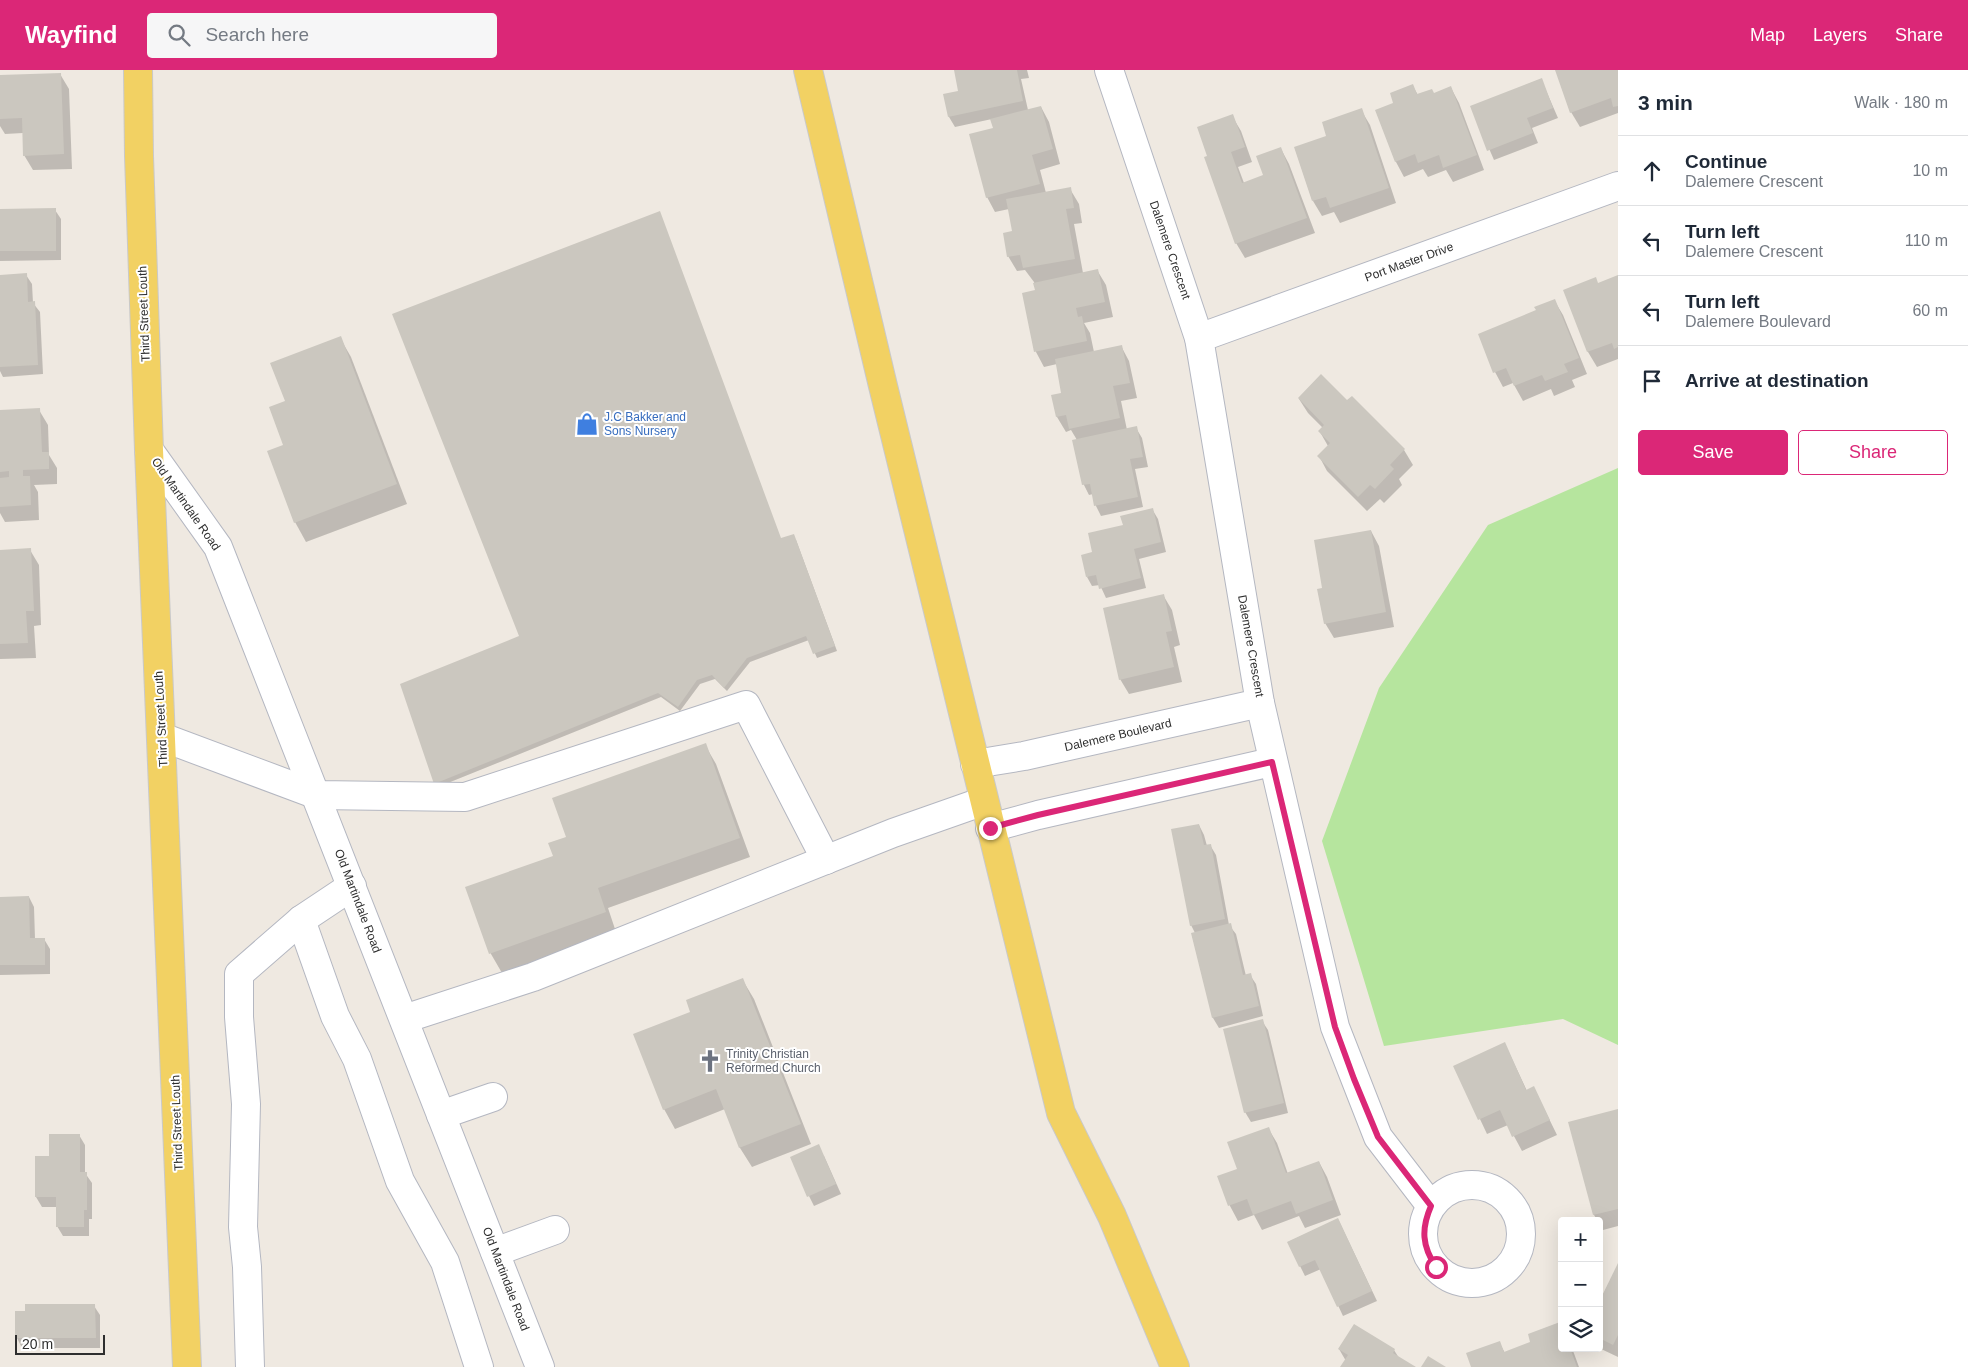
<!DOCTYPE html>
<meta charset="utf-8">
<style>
:root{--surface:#fff;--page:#f6f6f7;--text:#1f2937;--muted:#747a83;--line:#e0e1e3;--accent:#db2777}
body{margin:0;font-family:Helvetica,sans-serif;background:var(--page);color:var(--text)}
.controls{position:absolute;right:15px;bottom:15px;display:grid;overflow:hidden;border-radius:5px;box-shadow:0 5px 20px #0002}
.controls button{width:45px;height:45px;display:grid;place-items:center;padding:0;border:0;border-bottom:1px solid var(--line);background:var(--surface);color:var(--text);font:25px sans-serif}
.scale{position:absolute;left:15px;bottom:12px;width:90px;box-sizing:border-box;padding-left:5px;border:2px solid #2e2e2e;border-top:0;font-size:14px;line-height:18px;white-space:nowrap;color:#2e2e2e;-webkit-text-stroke:4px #fff;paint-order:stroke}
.stop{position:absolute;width:15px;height:15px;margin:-11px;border:4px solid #db2777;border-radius:50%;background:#fff}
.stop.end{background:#db2777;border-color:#fff;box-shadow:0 1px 5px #0008}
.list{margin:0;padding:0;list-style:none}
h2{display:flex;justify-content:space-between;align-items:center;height:65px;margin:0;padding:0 20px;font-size:21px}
h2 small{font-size:16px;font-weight:400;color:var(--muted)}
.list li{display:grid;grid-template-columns:32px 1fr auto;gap:15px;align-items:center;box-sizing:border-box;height:70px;padding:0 20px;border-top:1px solid var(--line)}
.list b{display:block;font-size:19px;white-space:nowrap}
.list p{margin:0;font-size:16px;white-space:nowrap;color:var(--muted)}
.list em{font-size:16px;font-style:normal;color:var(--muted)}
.actions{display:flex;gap:10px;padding:15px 20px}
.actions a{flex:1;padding:11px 0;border:1px solid var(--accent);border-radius:5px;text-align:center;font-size:18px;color:var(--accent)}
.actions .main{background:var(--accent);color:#fff}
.icon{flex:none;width:28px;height:28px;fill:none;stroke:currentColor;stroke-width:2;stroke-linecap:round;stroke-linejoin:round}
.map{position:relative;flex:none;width:1618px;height:1297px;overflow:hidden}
header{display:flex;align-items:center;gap:30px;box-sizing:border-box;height:70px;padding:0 25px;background:var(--accent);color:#fff}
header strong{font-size:24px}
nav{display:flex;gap:28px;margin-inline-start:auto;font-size:18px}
.search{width:350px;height:45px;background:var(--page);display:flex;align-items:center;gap:12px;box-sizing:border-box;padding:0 18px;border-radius:5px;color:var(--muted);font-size:19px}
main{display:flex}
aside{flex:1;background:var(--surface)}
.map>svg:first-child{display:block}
.green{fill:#b6e59e}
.shadow{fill:#0003}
.building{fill:#cbc7bf}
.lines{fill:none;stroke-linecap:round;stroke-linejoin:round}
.minor-casing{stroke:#b4b7c1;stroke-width:30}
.major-casing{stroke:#c9c9c9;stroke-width:30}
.minor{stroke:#fff;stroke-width:28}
.major{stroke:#f2d163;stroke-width:28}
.route{stroke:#db2777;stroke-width:6}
.labels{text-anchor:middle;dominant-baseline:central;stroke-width:4;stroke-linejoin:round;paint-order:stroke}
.street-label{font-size:12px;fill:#2e2e2e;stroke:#fff}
.shop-label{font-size:12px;fill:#366cbe;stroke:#fff;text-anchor:start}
.worship-label{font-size:12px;fill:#5b616d;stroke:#fff;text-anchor:start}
</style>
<header>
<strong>Wayfind</strong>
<div class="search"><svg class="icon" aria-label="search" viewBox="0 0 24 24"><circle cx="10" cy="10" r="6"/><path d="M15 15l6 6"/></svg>Search here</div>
<nav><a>Map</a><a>Layers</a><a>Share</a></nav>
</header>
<main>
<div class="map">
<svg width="1618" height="1297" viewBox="0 0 1618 1297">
<rect width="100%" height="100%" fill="#efe9e1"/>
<path class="green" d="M1618,398V975L1563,949L1384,976L1322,771L1379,618L1488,455Z"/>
<g class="shadow">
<path d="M961,0H1027L1029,8L1021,9L1028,40L1041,37L1049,52L1060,94L1040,100L1046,123L1070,119L1079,134L1082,153L1074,154L1083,203L1097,200L1106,215L1113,247L1084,253L1090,263L1094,282L1121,276L1129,291L1137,328L1121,331L1127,360L1136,358L1142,368L1148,397L1135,399L1143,437L1101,446L1096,436L1093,424L1089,425L1084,415L1074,371L1077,370L1071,360L1066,362L1057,347L1053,326L1063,324L1057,294L1044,297L1036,282L1023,224L1036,221L1034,212L1025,200L1017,201L1008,186L1014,162L1009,139L995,142L987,127L994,59L992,49L955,57L949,47L945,25L960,22Z"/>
<path d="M1556,0H1618V43L1580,57L1571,42Z"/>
<path d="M60,4L69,19L72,99L33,100L24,85L23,63L5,64L0,56V6Z"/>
<path d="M1541,9L1558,48L1532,58L1538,73L1494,90L1471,37Z"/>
<path d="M1412,15L1418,25H1434L1451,18L1459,33L1484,100L1453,112L1446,100L1428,107L1423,99L1404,107L1396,92L1377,41L1395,34Z"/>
<path d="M1361,40L1370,55L1396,133L1340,153L1334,142L1322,146L1313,131L1296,78L1328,67Z"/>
<path d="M1232,46L1241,61L1252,92L1238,97L1244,113L1264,106L1281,79L1289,94L1315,163L1245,188L1236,173L1209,86Z"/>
<path d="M0,140H55L61,149V190L0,191Z"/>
<path d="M26,205L32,214L33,233L40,242L43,304L3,307L0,301V206Z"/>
<path d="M1618,206V289L1597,297L1588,282L1565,221L1598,214Z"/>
<path d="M1554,230L1563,245L1587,304L1572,310L1575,317L1554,326L1551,319L1523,331L1513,313L1503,317L1495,302Z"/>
<path d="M340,268L351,287L407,434L306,472L295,452L285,376L287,332Z"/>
<path d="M1352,328L1404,380L1413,395L1399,409L1402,415L1384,433L1380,429L1367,441L1327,401L1319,386L1328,376L1320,362L1323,358L1308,343L1299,329L1347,332Z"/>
<path d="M39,340L48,355L49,385L57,398V414L34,415L38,422L39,450L5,452L0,443V341Z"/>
<path d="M1152,439L1158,449L1166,482L1139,489L1146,518L1106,528L1100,515L1092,516L1087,507L1124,456Z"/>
<path d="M1371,461L1379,476L1394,557L1334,568L1325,553L1324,518Z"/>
<path d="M781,470H796L837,581L817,588L809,570L750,592L727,621L715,609L700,614L680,641L661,627L438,717L436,713Z"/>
<path d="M30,480L39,495L41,555L34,556L36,588L0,589V481Z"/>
<path d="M1163,525L1172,540L1180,575L1174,577L1182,612L1129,624L1120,609Z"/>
<path d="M705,675L716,694L750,787L608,838L616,862L502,903L491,884L467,818L555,786L567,767Z"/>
<path d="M1199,755L1204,765L1207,776L1210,775L1216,785L1229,855L1236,864L1246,906L1250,905L1256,914L1263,946L1219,958L1213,948L1192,864L1195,863L1191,855Z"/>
<path d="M29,827L34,837L35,869H44L50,879V904L0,905V828Z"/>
<path d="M742,909L754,929L811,1074L752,1097L740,1078L725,1039L675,1059L664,1039L692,942Z"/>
<path d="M1262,951L1268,960L1288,1043L1251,1052L1245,1042Z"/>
<path d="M1505,974L1527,1021L1534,1018L1557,1065L1522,1081L1508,1055L1487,1064L1455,996Z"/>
<path d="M1618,1040V1156L1603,1160L1594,1145L1570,1053Z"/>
<path d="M1268,1058L1277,1073L1288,1104L1319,1092L1327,1107L1341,1145L1305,1158L1299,1146L1262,1160L1254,1145L1238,1151L1230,1136L1219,1107L1238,1100Z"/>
<path d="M79,1065L85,1075V1103L92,1113V1149H89V1166H63L57,1156V1137H42L36,1127Z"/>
<path d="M824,1086L841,1124L814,1136L809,1126Z"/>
<path d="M1338,1149L1377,1231L1343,1246L1321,1199L1305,1206L1288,1172Z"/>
<path d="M1618,1196V1287L1599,1278V1233Z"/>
<path d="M94,1236L100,1245V1278H22L17,1268V1243Z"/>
<path d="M1560,1253L1562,1278H1572L1579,1297H1473L1499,1272L1505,1283L1532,1273Z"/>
<path d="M1339,1279L1394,1280L1399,1288L1414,1297H1342L1346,1291Z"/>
</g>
<g class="building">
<path d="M954,0H1017L1023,31L948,47L943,24L958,21Z"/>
<path d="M1555,0H1618V36L1613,37L1611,28L1570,43Z"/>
<path d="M61,3L64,84L23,86L22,48L0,49V5Z"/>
<path d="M1542,8L1553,38L1527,48L1533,63L1487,81L1470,36Z"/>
<path d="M1413,14L1417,24L1432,19L1434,23L1451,16L1477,85L1443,98L1439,85L1418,93L1415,84L1395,92L1375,40L1393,33L1390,23Z"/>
<path d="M1041,36L1053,79L1032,85L1040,114L986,128L969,64L993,58L990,49Z"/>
<path d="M1362,38L1389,118L1330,138L1326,127L1312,131L1294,77L1326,66L1322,52Z"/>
<path d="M1233,44L1245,77L1231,82L1242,113L1263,105L1256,86L1281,77L1307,148L1235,174L1204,87L1207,86L1197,57Z"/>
<path d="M1071,117L1074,138L1066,139L1075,189L1023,198L1020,185L1007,187L1003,163L1012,161L1006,129Z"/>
<path d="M56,138V181H0V139Z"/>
<path d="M660,141L781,468L794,464L835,576L813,584L806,566L747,588L724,618L712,605L697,610L678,637L658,623L434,714L400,614L519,566L392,244Z"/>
<path d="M1098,199L1105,232L1076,238L1078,247L1082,246L1087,271L1034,282L1022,223L1035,220L1033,213Z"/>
<path d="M27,203L28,232L35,231L38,295L0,297V205Z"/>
<path d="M1618,205V277L1614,279L1612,273L1587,282L1563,220L1596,207L1598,213Z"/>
<path d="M1555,229L1579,288L1564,294L1568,302L1545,311L1542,305L1514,316L1506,298L1493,303L1478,264L1536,240L1534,237Z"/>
<path d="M341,266L397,414L294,453L267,381L283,375L269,337L285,331L270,293Z"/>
<path d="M1122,275L1130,313L1113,316L1120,348L1069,359L1066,345L1056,347L1051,325L1061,323L1055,289Z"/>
<path d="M1321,304L1347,330L1352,326L1405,379L1390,395L1394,399L1375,419L1370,415L1358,427L1317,386L1330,373L1318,361L1324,355L1298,328Z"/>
<path d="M40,338L42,382H49V399L23,400V406H30L31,435L0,437V408L9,407V401L0,402V340Z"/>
<path d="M1137,356L1143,387L1130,389L1138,427L1094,436L1090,414L1082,415L1072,370Z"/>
<path d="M1153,438L1161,472L1134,479L1141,508L1099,519L1096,505L1086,507L1081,485L1092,482L1088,463L1123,455L1120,446Z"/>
<path d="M1371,460L1386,542L1324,554L1317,519L1322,518L1314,470Z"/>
<path d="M31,478L34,541H26L28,573L0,574V480Z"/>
<path d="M1164,524L1172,561L1166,562L1174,597L1119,610L1103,538Z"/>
<path d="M706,673L740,768L598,818L606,842L489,884L465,817L553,786L548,773L566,767L552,728Z"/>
<path d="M1199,754L1204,775L1211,774L1225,849L1190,856L1171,759Z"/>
<path d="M29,826L30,868H45V895H0V827Z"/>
<path d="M1231,853L1243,905L1251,903L1259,936L1212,948L1191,863Z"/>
<path d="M743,908L801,1054L739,1078L716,1019L663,1040L633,964L690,942L686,930Z"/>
<path d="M1263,949L1284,1033L1244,1043L1223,959Z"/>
<path d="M1505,972L1526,1020L1534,1016L1550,1050L1512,1067L1500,1040L1478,1050L1453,996Z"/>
<path d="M1618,1039V1139L1593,1145L1568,1052Z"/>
<path d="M1269,1057L1286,1103L1319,1091L1333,1130L1296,1144L1291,1131L1253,1145L1247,1129L1228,1136L1217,1106L1237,1099L1227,1072Z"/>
<path d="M49,1064H80V1102H87V1140H84V1157H56V1127H35V1086H49Z"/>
<path d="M819,1074L836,1114L807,1127L790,1087Z"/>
<path d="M1338,1148L1372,1221L1337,1237L1315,1190L1299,1197L1287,1172Z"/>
<path d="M1618,1193V1265L1613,1275L1599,1268V1232Z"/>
<path d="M25,1234H95L96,1268H15V1241H25Z"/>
<path d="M1560,1252L1562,1278H1570L1577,1297H1471L1466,1283L1500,1271L1504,1282L1530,1272L1528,1264Z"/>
<path d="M1354,1254L1395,1279L1393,1283L1416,1297H1340L1348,1285L1338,1279Z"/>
<path d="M1428,1286L1446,1297H1421Z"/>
</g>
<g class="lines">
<defs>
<g id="minor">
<path d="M1109,0L1199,268L1260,633L1335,957L1378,1067L1431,1136"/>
<path d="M1199,268L1618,116"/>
<path d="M149,380L218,477L540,1297"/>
<path d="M162,667L317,725L465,727L746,635L826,790"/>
<path d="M975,694L1024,686L1260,633"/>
<path d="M990,758L1038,745L1272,692"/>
<path d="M301,850L335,946L357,989L400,1111L445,1192L479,1297"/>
<path d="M404,949L533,907L893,763L984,731"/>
<path d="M441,1045L493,1027"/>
<circle cx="1472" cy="1164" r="49"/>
<path d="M495,1182L555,1160"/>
<path d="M250,1297L247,1197L243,1157L246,1034L239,947V904L301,850L352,816"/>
</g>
<g id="major">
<path d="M138,0L139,86L149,380L187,1297"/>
<path d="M808,0L883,316L1061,1043L1112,1146L1175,1297"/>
</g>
</defs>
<use href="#minor" class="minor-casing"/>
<use href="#major" class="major-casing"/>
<use href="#minor" class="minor"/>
<use href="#major" class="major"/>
</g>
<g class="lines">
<path class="route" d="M990,758L1038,745L1272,692L1335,957L1354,1009L1378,1067L1431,1136C1421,1159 1422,1176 1436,1197"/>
</g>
<defs>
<symbol id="shop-bare" viewBox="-9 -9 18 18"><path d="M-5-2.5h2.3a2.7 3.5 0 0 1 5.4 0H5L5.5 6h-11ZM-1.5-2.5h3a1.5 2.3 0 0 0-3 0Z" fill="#3f7fe0" stroke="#fff" stroke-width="2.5" paint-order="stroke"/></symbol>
<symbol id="church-bare" viewBox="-9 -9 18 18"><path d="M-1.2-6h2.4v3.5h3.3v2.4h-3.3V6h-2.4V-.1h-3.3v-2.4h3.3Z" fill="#6b7280" stroke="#fff" stroke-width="2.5" paint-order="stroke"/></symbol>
</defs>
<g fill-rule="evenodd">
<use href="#shop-bare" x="571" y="338" width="32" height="32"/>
<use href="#church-bare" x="694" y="975" width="32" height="32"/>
</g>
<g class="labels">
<g class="street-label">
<text transform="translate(1170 180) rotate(71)">Dalemere Crescent</text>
<text transform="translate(1409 192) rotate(-20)">Port Master Drive</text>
<text transform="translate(144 244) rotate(-92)">Third Street Louth</text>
<text transform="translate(186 434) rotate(55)">Old Martindale Road</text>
<text transform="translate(1251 576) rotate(80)">Dalemere Crescent</text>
<text transform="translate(161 649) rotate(-93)">Third Street Louth</text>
<text transform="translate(1118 665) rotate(-13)">Dalemere Boulevard</text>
<text transform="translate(358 831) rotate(69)">Old Martindale Road</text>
<text transform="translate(177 1053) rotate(-92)">Third Street Louth</text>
<text transform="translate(506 1209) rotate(69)">Old Martindale Road</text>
</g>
<g class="shop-label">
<text x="604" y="347">J.C Bakker and<tspan x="604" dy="14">Sons Nursery</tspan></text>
</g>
<g class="worship-label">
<text x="726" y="984">Trinity Christian<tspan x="726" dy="14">Reformed Church</tspan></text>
</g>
</g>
</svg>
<div class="controls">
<button>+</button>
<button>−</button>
<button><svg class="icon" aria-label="layers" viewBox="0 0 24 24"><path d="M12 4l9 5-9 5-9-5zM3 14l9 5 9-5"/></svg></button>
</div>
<div class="scale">20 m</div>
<div class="stop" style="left:1436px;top:1197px"></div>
<div class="stop end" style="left:990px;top:758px"></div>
</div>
<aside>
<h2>3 min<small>Walk · 180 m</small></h2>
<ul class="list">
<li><svg class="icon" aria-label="ahead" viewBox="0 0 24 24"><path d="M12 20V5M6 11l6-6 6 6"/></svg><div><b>Continue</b><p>Dalemere Crescent</p></div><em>10 m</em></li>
<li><svg class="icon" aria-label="left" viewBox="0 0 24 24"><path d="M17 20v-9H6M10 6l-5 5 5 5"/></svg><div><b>Turn left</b><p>Dalemere Crescent</p></div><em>110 m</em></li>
<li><svg class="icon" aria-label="left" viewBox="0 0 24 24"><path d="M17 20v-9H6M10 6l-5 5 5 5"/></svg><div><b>Turn left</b><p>Dalemere Boulevard</p></div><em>60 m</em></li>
<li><svg class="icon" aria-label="arrive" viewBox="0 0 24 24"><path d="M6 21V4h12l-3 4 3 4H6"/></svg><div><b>Arrive at destination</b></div></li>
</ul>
<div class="actions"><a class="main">Save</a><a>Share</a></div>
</aside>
</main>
